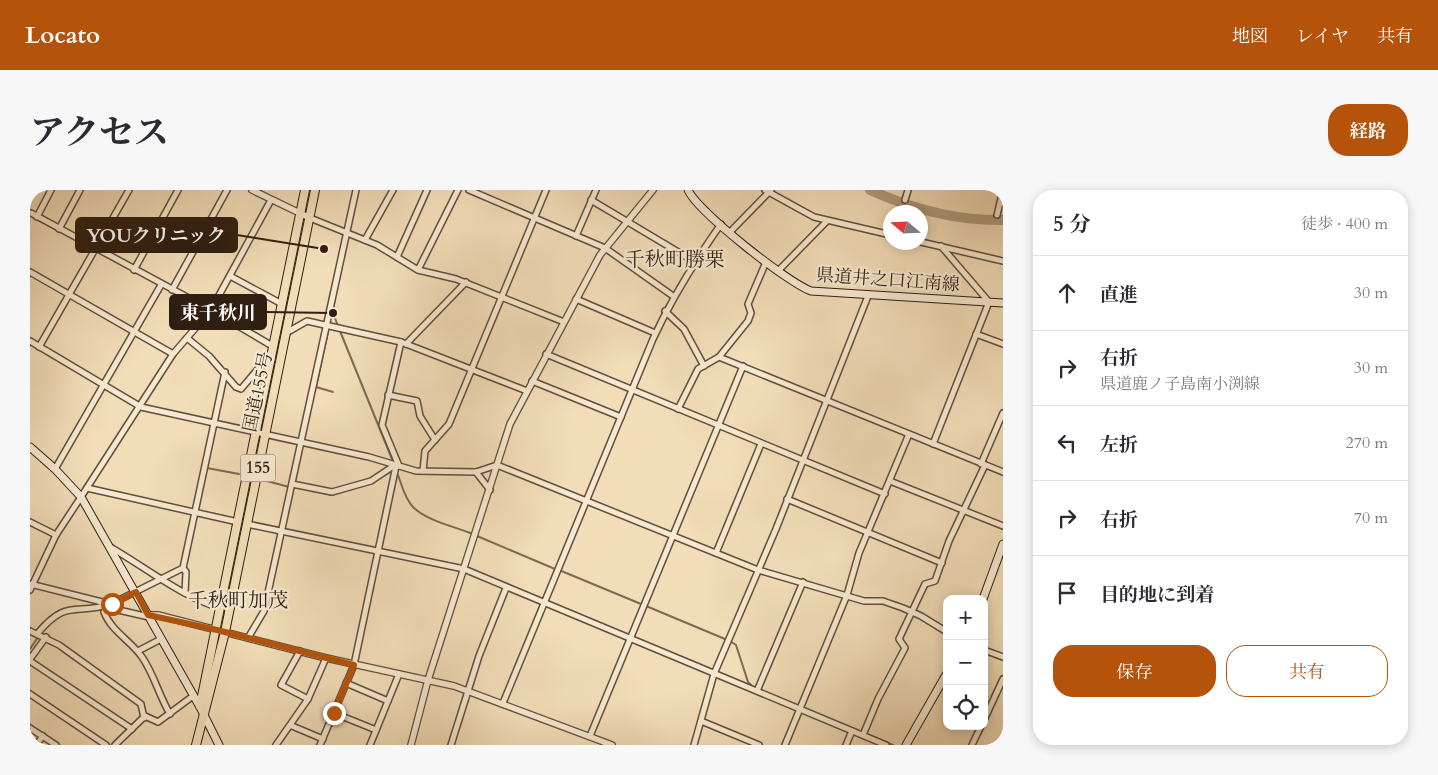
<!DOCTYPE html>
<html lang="ja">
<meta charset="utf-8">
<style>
:root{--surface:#fff;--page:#f7f7f7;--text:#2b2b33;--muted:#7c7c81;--line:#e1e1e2;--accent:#b45309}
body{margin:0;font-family:Cardo,"Noto Serif JP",serif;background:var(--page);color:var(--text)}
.controls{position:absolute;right:15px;bottom:15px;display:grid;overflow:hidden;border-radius:10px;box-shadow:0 2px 12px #0003}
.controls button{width:45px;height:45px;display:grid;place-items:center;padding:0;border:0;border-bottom:1px solid var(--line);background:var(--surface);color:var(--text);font:25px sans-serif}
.compass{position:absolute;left:853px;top:15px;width:45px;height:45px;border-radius:50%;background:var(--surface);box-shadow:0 2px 12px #0003;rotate:289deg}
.stop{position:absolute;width:15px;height:15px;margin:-11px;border:4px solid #b45309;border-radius:50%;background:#fff}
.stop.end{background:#b45309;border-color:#fff;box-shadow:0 1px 5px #0008}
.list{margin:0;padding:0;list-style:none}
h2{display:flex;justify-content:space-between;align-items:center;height:65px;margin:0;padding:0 20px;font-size:21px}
h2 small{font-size:16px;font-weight:400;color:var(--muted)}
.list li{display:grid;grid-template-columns:32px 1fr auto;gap:15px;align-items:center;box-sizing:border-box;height:75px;padding:0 20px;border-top:1px solid var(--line)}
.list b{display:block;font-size:19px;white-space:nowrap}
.list p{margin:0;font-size:16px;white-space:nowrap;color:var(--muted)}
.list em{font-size:16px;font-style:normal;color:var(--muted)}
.actions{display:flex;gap:10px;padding:15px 20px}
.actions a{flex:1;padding:11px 0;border:1px solid var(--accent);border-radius:20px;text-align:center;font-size:18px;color:var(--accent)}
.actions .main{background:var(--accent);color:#fff}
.icon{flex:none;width:28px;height:28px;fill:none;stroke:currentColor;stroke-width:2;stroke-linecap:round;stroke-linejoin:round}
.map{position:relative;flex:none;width:973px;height:555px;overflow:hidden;border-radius:20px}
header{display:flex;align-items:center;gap:30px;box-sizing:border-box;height:70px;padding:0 25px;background:var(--accent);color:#fff}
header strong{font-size:24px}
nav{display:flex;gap:28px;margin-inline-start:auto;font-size:18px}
.intro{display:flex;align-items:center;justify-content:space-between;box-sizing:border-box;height:120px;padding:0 30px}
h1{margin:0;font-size:35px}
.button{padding:12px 22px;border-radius:20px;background:var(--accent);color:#fff;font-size:18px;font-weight:700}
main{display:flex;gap:30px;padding:0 30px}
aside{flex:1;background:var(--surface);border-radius:20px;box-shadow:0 2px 12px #0003}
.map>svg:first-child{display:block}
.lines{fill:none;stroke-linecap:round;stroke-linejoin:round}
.stream{stroke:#7c6a53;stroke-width:2}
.river{stroke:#b09c7f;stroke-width:10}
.minor-casing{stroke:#604e3b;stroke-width:8}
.tertiary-casing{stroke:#604e3b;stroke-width:8}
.secondary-casing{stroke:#2f1e11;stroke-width:9}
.trunk-casing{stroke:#2f1e11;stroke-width:10}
.minor{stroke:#f7e9d1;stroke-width:5}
.tertiary{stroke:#f7e9d1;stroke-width:5.5}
.secondary{stroke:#f7e9d1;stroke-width:7}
.trunk{stroke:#f2ddb8;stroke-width:8}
.route{stroke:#b45309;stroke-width:6}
.labels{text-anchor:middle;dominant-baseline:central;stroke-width:4.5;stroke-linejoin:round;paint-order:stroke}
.shield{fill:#f7e9d1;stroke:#6b5b4b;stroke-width:1}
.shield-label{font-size:16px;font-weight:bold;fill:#2f1e11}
.street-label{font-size:18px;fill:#2f1e11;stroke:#f7e9d1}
.quarter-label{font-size:20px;fill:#2f1e11;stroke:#f7e9d1}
.leader{fill:none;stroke:#2f1e11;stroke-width:2}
.callout-dot{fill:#2f1e11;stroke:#f7e9d1;stroke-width:2}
.callout{fill:#2f1e11;stroke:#2f1e11;stroke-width:2}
.callout-label{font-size:19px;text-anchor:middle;font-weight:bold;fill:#fff}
</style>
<header>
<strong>Locato</strong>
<nav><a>地図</a><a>レイヤ</a><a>共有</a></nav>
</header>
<div class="intro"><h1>アクセス</h1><a class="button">経路</a></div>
<main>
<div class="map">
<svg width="973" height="555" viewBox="0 0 973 555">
<rect width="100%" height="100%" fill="#f2ddb8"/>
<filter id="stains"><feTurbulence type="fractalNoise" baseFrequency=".004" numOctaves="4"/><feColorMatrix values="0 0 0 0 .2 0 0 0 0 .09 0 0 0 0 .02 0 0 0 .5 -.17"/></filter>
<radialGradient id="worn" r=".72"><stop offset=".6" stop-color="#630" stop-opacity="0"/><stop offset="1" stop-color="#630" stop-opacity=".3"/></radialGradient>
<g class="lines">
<g class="stream">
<path d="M305,107L303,123L308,136"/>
<path d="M299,137L286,197L303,202"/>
<path d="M310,141L362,269"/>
<path d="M177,278L209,284"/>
<path d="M368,285C372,296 375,309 383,317C397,331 423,336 440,343"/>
<path d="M349,288L360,282"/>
<path d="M233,290L259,297"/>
<path d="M275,299L302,305L341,293"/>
<path d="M447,346L525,379"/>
<path d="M529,380L611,414"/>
<path d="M616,416L695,449"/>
<path d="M700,451L706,455L718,492L722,496"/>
<path d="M0,459L8,447"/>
<path d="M840,546L863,555"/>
</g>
<path class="river" d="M840,0C882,19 927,31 973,30"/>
<defs>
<g id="minor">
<path d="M439,0L575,58L643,106"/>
<path d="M735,0L784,27L861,45"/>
<path d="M561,10L665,72"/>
<path d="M875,10L878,0"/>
<path d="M1,23L181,120L244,157"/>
<path d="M967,25L973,0"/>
<path d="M7,27L21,0"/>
<path d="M280,28L347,55L388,80L426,89L534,132"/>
<path d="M29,39L50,0"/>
<path d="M700,42L741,0"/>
<path d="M546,46L566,0"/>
<path d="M335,50L363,0"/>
<path d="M891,52L973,71"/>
<path d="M367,67L397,0"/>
<path d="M104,80L148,0"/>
<path d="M388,80L428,0"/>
<path d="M748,81L797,31"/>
<path d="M0,82L143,164"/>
<path d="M200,86L252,114"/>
<path d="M142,100L197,0"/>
<path d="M546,109L625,143"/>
<path d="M635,121L654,139L674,176"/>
<path d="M256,143L277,131L371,152L497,201"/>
<path d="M946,144L973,154"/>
<path d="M157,148L179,166L206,197L211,199L233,173L240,174"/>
<path d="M0,151L111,217L339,267L386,281L446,282L467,275L728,380L834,411H853L873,418L891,426L917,442"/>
<path d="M376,154L436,92"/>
<path d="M9,157L99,0"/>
<path d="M516,164L855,304"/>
<path d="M689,167L973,282"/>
<path d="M502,191L591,227"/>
<path d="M358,205L387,211L390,226L405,250"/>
<path d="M648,219L668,179L689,167L718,131L721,123L718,114L736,72"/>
<path d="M903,254L959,112L911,56"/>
<path d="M951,274L973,223"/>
<path d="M369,276L352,235L371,152"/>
<path d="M25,279L131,95"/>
<path d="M393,281L395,261L419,234L516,0"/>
<path d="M446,282L460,300"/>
<path d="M860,291L973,336"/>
<path d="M262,294L302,302L341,291L365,275"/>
<path d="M57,298L208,332"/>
<path d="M757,309L912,373"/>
<path d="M0,332L26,345"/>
<path d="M217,334L434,379L856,555"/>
<path d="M80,357C115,377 153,408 191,418"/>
<path d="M686,363L731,254"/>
<path d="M153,378L156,382L155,403"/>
<path d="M0,394L80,414"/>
<path d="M0,400L26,345L51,307L143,164L181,120L241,10"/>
<path d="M119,427L84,419L74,422C81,441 101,451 112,467C124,484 129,506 140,524"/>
<path d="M0,441L29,455L111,514L114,528"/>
<path d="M7,444C38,407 45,426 81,414L153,378L195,182"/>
<path d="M218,448L234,421L326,0"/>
<path d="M954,460L973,467"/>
<path d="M108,461L131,449"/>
<path d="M270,461L251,495L278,509"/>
<path d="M0,469L16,447"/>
<path d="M0,471L102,539"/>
<path d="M316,493L358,511"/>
<path d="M727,501L773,392"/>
<path d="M0,504L76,555"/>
<path d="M473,513L623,149C642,108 665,71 691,34"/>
<path d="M304,523L346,540"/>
<path d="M954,530L973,489"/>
<path d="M671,531L729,555"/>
<path d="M262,536L293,549"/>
<path d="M0,538L26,555"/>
<path d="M833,545L848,509L875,458L869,449L895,394L905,391L919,351L955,275"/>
<path d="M560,546L713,176"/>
<path d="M6,555L13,546"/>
<path d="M85,555L115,526L128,532L163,506"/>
<path d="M246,555L278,509L296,468"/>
<path d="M290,555L324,475L366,276"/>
<path d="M340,555L369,484"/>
<path d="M421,555L449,466L476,398"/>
<path d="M664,555L684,484L746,339L838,106"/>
<path d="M755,555L817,405L829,363L879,244"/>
<path d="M816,555L822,541"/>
<path d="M942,555L951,536"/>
</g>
<g id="tertiary">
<path d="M222,0L280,28"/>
<path d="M118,425H128L296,468L424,496L582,555"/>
<path d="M381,555L398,490L480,234L570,65L623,0"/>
</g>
<g id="secondary">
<path d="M658,0C668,22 757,92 781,101L973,113"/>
<path d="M0,257L25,279L51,307L170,517L189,555"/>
<path d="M953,409L973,354"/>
<path d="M876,555L917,483"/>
</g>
<g id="trunk">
<path d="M170,516L275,0"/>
<path d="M166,555L195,442L285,0"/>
</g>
</defs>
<use href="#minor" class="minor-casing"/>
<use href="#tertiary" class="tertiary-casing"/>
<use href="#secondary" class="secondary-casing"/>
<use href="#trunk" class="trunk-casing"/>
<use href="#minor" class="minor"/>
<use href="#tertiary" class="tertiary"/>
<use href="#secondary" class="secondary"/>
<use href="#trunk" class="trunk"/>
</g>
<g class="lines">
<path class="route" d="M82,414L106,402L118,425L187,440L324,475L304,523"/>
</g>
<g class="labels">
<rect class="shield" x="210.5" y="264.5" width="35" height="27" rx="4"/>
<g class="shield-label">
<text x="228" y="278">155</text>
</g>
<g class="street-label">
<text transform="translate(858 90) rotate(4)">県道井之口江南線</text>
<text transform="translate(228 202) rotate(-78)">国道155号</text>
</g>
<g class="quarter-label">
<text x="645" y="69">千秋町勝栗</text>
<text x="208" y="410">千秋町加茂</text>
</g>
</g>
<path class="leader" d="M294 59L207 45M303 123L236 122"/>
<g class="callout-dot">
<circle cx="294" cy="59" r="5"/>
<circle cx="303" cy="123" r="5"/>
</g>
<g class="callout">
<rect x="46" y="28" width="161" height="34" rx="5"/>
<rect x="140" y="105" width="96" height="34" rx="5"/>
</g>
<g class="callout-label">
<text x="126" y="52">YOUクリニック</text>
<text x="188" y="129">東千秋川</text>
</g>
<rect width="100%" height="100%" filter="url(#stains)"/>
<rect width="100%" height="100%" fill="url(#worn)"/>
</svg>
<div class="controls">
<button>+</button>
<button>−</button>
<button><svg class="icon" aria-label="locate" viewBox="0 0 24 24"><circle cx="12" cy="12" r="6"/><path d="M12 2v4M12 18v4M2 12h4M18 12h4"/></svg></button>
</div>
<svg class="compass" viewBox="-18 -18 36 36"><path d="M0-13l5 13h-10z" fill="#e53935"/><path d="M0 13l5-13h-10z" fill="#7c7c81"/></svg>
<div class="stop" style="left:82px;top:414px"></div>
<div class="stop end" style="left:304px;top:523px"></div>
</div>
<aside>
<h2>5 分<small>徒歩 · 400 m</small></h2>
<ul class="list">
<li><svg class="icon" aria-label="ahead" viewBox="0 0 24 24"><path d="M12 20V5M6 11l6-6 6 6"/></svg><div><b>直進</b></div><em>30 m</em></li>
<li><svg class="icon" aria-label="right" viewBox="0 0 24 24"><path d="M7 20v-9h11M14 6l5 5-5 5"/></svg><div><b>右折</b><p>県道鹿ノ子島南小渕線</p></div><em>30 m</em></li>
<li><svg class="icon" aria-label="left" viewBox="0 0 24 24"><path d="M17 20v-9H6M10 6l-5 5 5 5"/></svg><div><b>左折</b></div><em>270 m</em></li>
<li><svg class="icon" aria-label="right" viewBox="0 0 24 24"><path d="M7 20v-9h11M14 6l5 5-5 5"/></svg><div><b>右折</b></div><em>70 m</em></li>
<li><svg class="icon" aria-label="arrive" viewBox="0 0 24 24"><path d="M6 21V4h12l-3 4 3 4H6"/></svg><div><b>目的地に到着</b></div></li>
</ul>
<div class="actions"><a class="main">保存</a><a>共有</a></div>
</aside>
</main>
